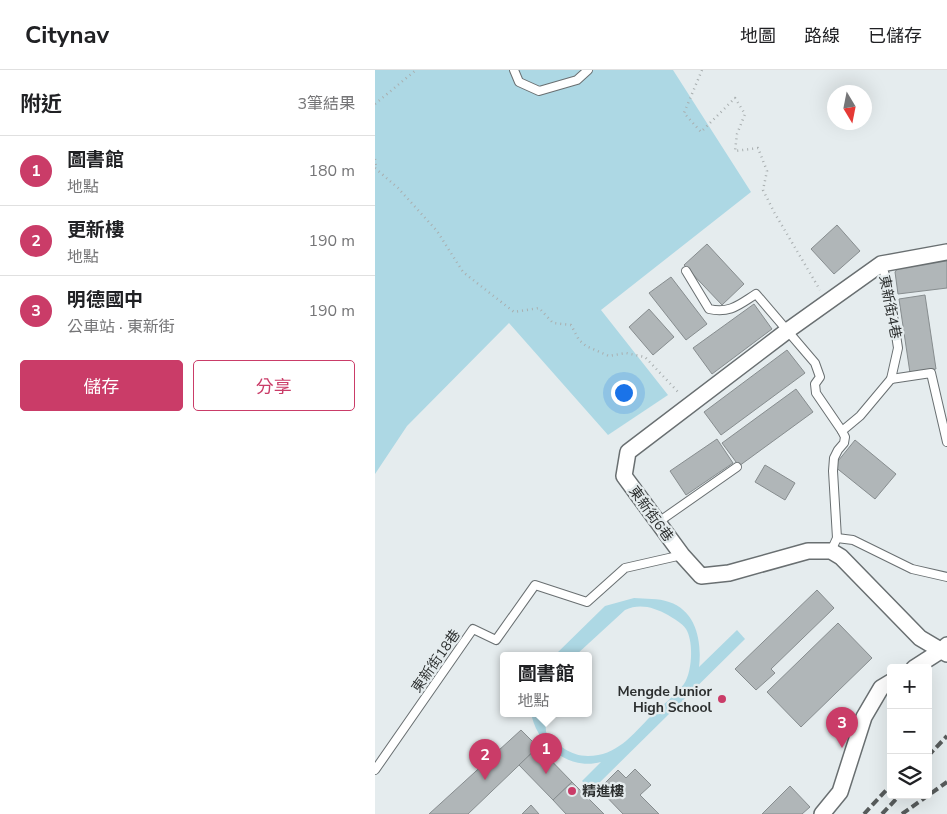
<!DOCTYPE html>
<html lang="zh-TW">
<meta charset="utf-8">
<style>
:root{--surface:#fff;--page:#f6f6f6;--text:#202124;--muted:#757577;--line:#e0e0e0;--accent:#ca3c68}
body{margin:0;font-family:"Nunito Sans","Noto Sans TC",sans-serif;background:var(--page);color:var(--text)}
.controls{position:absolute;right:15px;bottom:15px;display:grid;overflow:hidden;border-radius:5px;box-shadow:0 5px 20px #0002}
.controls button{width:45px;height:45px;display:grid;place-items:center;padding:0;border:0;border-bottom:1px solid var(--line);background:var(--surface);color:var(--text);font:25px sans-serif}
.compass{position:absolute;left:452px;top:15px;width:45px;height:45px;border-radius:50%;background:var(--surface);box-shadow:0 5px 20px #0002;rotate:170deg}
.you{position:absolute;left:248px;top:322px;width:18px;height:18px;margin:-12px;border:4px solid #fff;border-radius:50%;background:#1a73e8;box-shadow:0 0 0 8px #1a73e833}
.badge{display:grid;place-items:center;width:32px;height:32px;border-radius:50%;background:var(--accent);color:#fff;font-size:16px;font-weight:700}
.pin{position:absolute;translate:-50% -41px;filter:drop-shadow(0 1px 2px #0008)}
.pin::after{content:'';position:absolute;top:26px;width:18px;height:15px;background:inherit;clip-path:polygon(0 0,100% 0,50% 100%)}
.popup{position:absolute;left:125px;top:582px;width:92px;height:65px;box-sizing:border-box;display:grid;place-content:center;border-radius:5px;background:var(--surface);filter:drop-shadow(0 1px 4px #0005);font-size:16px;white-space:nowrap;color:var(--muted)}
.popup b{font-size:19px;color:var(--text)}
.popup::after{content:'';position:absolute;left:50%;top:100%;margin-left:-10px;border:10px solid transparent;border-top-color:var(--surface)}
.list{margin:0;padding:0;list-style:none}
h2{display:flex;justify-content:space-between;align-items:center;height:65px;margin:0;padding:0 20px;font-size:21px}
h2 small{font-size:16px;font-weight:400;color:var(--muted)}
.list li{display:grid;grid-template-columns:32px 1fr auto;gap:15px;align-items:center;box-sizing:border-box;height:70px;padding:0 20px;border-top:1px solid var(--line)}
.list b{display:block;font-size:19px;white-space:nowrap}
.list p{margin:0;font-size:16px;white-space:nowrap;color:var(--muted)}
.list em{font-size:16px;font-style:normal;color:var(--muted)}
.actions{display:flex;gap:10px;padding:15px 20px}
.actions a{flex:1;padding:11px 0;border:1px solid var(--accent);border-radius:5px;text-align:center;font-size:18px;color:var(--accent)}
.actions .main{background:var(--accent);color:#fff}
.icon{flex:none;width:28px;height:28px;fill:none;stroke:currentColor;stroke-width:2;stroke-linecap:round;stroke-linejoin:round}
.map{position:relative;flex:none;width:572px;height:744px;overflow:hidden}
header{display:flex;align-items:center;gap:30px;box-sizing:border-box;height:70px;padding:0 25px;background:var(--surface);border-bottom:1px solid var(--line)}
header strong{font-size:24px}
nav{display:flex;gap:28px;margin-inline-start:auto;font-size:18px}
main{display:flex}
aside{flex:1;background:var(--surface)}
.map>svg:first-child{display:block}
.green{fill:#add8e4}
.building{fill:#b0b6b8;stroke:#878d8f}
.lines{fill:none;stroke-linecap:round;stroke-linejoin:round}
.lane-casing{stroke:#696f71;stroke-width:10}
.street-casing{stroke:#696f71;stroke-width:18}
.path{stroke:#a9afb0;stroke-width:2.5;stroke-dasharray:1 4;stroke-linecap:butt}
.lane{stroke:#fff;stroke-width:8}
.street{stroke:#fff;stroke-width:15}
.rail{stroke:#575b5b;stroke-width:4;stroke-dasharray:8 4;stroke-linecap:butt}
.poi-dot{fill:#ca3c68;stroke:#e5ecee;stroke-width:2}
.labels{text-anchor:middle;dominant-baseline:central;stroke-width:4.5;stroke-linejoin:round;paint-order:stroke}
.street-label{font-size:14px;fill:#2c2f2f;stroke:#e5ecee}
.poi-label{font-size:14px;font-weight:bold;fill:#2c2f2f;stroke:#e5ecee;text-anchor:end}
</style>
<header>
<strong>Citynav</strong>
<nav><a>地圖</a><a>路線</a><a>已儲存</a></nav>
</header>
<main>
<aside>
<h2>附近<small>3筆結果</small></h2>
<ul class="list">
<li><span class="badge">1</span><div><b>圖書館</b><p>地點</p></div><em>180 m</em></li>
<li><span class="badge">2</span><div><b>更新樓</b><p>地點</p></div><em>190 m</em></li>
<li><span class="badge">3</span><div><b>明德國中</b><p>公車站 · 東新街</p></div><em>190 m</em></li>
</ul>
<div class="actions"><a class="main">儲存</a><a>分享</a></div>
</aside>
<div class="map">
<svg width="572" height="744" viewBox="0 0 572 744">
<rect width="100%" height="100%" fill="#e5ecee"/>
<g class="green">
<path d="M0,0H298L376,122L226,240L293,325L233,365L134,253L32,356L0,404Z"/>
<path d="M259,528C271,529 283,528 294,532C322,541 327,573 324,597L362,560L370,569L217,720L207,711L226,692C194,701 162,675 156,643H170L171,662C183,675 195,686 213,686C242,686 257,665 276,646C286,636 300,626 309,614C317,602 319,572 311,559C307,553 299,549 293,545C279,537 264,533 250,540L201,585H180L230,536Z"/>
</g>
<g class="building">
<path d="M462,155L485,181L459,204L436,179Z"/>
<path d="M332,174L369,214L347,235L309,195Z"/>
<path d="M572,188V218L523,224L520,202L525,195Z"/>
<path d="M296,207L332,254L311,270L274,223Z"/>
<path d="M550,225L561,299L535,303L524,229Z"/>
<path d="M379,234L397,259L337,304L318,278Z"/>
<path d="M274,239L299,267L278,285L254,257Z"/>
<path d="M412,280L430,303L346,365L329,342Z"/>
<path d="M421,319L438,342L364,396L347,373Z"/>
<path d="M342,369L358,393L311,425L295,401Z"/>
<path d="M480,370L521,404L500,429L459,396Z"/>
<path d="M390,395L420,413L410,430L380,412Z"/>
<path d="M442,520L459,538L396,599L400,603L381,620L360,599Z"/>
<path d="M463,553L497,588L426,657L392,622Z"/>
<path d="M146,660L163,677L93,744H54Z"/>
<path d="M163,677L197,712L178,730L144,695Z"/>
<path d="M260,699L276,715L265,725L284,744H248L224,719L243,700L251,708Z"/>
<path d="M197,712L229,744H191L178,730Z"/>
<path d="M415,716L435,737L427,744H387Z"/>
<path d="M156,735L164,744H147Z"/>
</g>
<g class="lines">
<defs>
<g id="lane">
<path d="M139,0L144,12L164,21L202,10L213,0"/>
<path d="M506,194L513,213L523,278L516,309"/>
<path d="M311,201L334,239C355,244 365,234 381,224L440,293L445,307L440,314L441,323L467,361"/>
<path d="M282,453L362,397"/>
<path d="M462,468L478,470L537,499L572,507"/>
<path d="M456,481L462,468L458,401L459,388L463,380L469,373L470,367L467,361L485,346L516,309L556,303L572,372"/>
<path d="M0,700L98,559L121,570L160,515L212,532L250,498L307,485"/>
</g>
<g id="street">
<path d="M572,182L506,194L412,261L253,382L249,406L307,485L326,506L354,503L433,481H456L466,487L545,568L572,584"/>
<path d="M539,598L567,580L572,575"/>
<path d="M447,744L465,722L489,647L506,618L516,612"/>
</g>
</defs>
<use href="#lane" class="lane-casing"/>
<use href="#street" class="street-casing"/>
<g class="path">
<path d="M327,0L309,43L326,62L360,28L370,44L362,64L360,81L383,78L392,101L388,120L399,142L445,220"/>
<path d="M0,34L41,0"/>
<path d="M0,89L1,98"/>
<path d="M0,98L23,118L62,161L88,202L139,242L164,238L178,253L196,255L204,270L211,276L234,286L251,283L270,287L305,324"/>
</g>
<use href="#lane" class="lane"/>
<use href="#street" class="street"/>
<g class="rail">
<path d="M553,686L572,666"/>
<path d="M489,744L516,715"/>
<path d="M507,744L525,725"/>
<path d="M527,744L572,712"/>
</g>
</g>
<g class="poi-dot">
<circle cx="347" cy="629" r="5"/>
<circle cx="197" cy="721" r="5"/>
</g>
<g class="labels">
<g class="street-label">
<text transform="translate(515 237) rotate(79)">東新街4巷</text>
<text transform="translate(276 444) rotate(54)">東新街6巷</text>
<text transform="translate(61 591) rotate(-55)">東新街18巷</text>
</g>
<g class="poi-label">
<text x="337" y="621">Mengde Junior<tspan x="337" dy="16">High School</tspan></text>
<text x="207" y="721" text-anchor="start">精進樓</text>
</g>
</g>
</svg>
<div class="controls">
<button>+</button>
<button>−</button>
<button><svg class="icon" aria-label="layers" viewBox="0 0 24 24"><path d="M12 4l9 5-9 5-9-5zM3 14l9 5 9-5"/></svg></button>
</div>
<svg class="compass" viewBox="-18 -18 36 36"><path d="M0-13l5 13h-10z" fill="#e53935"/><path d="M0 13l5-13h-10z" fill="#757577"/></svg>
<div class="you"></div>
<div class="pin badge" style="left:171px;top:704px">1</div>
<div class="popup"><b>圖書館</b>地點</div>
<div class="pin badge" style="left:110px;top:710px">2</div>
<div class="pin badge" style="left:467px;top:678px">3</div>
</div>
</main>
